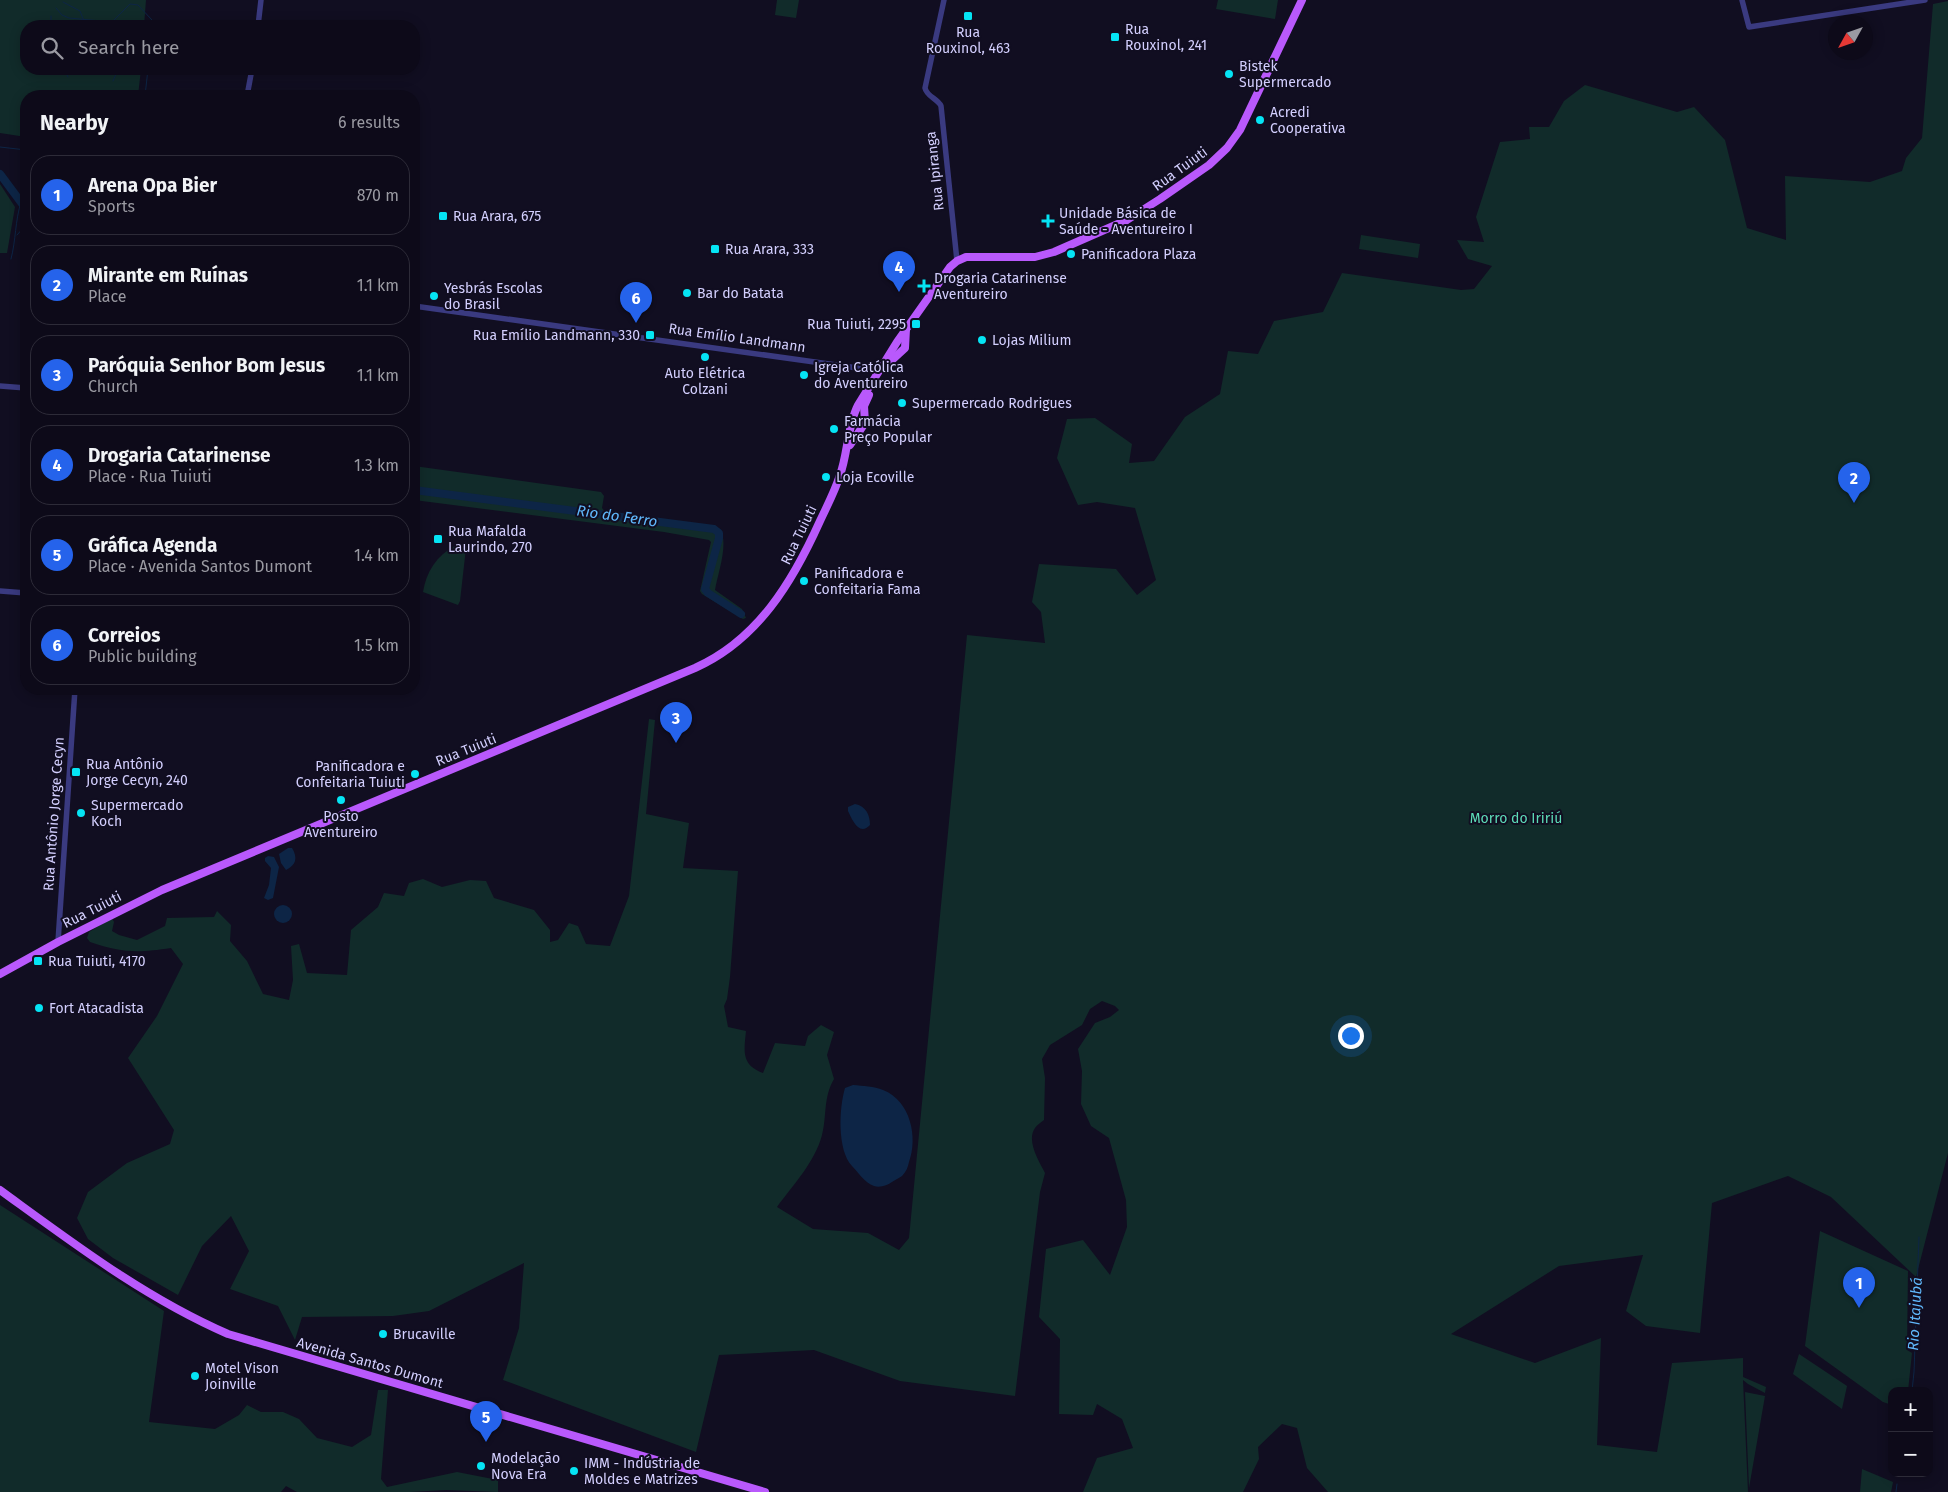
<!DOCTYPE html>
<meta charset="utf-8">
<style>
:root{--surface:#0d0a19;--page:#161322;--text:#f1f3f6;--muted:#9a9aa2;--line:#2d2b38;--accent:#2563eb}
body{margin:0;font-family:"Fira Sans",sans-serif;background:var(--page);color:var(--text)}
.controls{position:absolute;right:15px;bottom:15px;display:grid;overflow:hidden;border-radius:10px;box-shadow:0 2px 12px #0003}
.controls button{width:45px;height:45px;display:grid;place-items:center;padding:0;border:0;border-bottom:1px solid var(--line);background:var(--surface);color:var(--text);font:25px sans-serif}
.compass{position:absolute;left:1828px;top:15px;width:45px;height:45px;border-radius:50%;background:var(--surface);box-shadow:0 2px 12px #0003;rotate:230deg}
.you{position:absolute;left:1350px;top:1035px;width:18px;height:18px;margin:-12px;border:4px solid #fff;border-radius:50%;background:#1a73e8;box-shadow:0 0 0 8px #1a73e833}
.badge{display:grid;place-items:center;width:32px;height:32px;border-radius:50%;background:var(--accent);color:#fff;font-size:16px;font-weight:700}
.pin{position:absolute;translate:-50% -41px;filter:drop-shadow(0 1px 2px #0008)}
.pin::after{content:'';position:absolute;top:26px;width:18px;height:15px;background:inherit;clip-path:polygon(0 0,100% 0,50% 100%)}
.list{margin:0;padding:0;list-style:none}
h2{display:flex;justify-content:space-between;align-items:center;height:65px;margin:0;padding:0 20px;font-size:21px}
h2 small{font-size:16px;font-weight:400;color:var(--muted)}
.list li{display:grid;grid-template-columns:32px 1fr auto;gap:15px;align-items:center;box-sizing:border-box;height:80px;margin:0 10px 10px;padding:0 10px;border:1px solid var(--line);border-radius:20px}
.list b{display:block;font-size:19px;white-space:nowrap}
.list p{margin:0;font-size:16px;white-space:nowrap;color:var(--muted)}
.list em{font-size:16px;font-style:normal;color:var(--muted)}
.icon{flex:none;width:28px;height:28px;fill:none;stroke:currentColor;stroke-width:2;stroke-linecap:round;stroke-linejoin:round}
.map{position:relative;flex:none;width:1948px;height:1492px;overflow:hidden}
.search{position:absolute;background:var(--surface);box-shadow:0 2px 12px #0003;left:20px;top:20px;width:400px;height:55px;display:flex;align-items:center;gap:12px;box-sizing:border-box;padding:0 18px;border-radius:20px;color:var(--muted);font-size:19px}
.panel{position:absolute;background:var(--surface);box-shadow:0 2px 12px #0003;left:20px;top:90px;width:400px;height:605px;border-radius:20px}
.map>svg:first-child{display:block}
.green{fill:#112b2a}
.water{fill:#0d2546}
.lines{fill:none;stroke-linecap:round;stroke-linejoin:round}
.stream{stroke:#0d2546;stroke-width:1}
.river{stroke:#0d2546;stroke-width:8}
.tertiary{stroke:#3a3a80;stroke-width:5.5}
.primary{stroke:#b959fc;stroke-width:8}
.poi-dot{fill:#05e4f4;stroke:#110e21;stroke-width:2}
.labels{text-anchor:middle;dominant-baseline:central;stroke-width:4;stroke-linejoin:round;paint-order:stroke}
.poi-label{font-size:14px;fill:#d3cffe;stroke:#110e21;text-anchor:start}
.street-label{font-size:14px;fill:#d3cffe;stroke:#110e21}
.park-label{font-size:14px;fill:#5ddcb8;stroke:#110e21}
.water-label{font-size:15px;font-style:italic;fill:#60b8fc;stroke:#110e21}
</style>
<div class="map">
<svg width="1948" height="1492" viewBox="0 0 1948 1492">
<rect width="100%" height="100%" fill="#110e21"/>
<g class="green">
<path d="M0,0H146L144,26H26V69H141L138,96H26V137L0,133Z"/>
<path d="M777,0H799L796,18L775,15Z"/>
<path d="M1218,0H1278L1275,19L1216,9Z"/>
<path d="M1948,1V1153L1916,1277L1831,1197L1788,1176L1712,1203L1700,1333L1646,1326L1626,1311L1643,1255L1559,1266L1451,1334L1535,1363L1601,1338L1597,1445L1657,1452L1672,1363L1743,1358V1377L1766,1387L1765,1393L1748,1384L1743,1380L1748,1492H1328L1307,1468L1297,1428L1282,1424L1258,1447L1259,1459L1243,1492H1083L1097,1458L1133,1448L1122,1419L1097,1404L1093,1415L1059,1414L1060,1339L1039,1317L1046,1249L1083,1240L1110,1275L1127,1227L1126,1200L1109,1138L1091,1126L1081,1104L1082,1071L1078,1049L1095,1023L1110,1017L1119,1010L1115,1006L1102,1001L1090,1009L1082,1025L1050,1045L1042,1059L1045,1078L1044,1120C1041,1122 1037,1125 1035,1128C1026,1141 1039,1161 1045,1173L1040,1192L1015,1396L900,1381L814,1350L719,1355L696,1452L503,1380L519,1328L524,1263L429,1311L393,1316L302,1317L295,1340L278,1306L230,1289L249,1251L231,1216L202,1246L178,1295L113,1258L88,1239L77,1218L88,1192L127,1163L170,1144L174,1130L128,1058L157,1016L183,964L171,948C138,953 122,953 90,942L87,938L89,932L112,918L114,922L112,931L119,935L137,940L165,926L167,918L214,917L217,911L231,925L230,941L247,961L263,994L289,1000L293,980L291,946L299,944L307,973L347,975L351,930L378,907L384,893L404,896L409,883L423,879L442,887L470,880L486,881L494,898L534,910L550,930V942L558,940L569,923L578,926L586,944L610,946L629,896L649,719L655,720L646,814L689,823L683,868L738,871L730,977L727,999L724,1006L728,1027L746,1031C744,1051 741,1065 763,1073L775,1043L805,1046L808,1036L821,1025L834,1032L827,1055L834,1079C823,1098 827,1116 822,1135C815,1162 793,1185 777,1207L813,1229L868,1233L899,1250L909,1238L967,635L1045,643L1041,612L1032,602L1039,564L1116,569L1137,595L1156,580L1135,508L1097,502L1078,505L1057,458L1067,419L1095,418L1132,444L1129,463L1154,461L1185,417L1220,394L1228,351L1258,354L1274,321L1323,312L1342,273L1461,290L1474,289L1492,266L1468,259L1457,240L1484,242L1476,217L1500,142L1530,139L1529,127H1549L1564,101L1585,85L1677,112L1694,107L1725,140L1747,228L1786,240L1785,176L1870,182L1902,171L1906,158L1922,138L1933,4Z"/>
<path d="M0,184L15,207L7,253H0Z"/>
<path d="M1361,235L1420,244L1418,258L1359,249Z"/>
<path d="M414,466L601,492L604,496L602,508L606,513L720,529C729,543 718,573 715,590L742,609L746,618L743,619L702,594L700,591L711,542L709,540L664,532L414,500Z"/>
<path d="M455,546L466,548L460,601L458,605L423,592C426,572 437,555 455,546Z"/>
<path d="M0,1205L164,1311L149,1422L215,1429L239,1415L247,1405L261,1412H283L299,1419L317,1438L352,1447L371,1435L378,1390H388L381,1479L387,1487L457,1472L498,1480V1492L446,1490L410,1492H297L286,1486L281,1492H0Z"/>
<path d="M1820,1231L1908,1271L1907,1350L1912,1353L1908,1391H1892V1405L1883,1402L1805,1346Z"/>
<path d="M1799,1354L1847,1386L1842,1409L1793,1374Z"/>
<path d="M1745,1392L1765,1396L1749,1488Z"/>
<path d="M1862,1469L1893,1482L1891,1492H1860Z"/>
</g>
<g class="water">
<path d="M855,804C866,806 870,815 870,825C859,837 852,819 848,811V807Z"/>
<path d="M288,848H292C298,858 296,865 286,870L281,863L279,854Z"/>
<path d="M268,856L274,857L279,867L273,898L268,900L264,898L269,885L271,868L265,861V858Z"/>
<circle cx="283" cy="914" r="9"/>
<path d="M853,1085C863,1086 874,1086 883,1090C911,1101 918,1138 909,1162C908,1167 906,1172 902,1176C899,1178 895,1180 892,1182C888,1185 880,1188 874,1186C865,1183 858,1172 852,1166C837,1150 839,1108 845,1088Z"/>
</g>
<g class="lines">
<g class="stream">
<path d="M63,2L80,11L86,26"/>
<path d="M56,8L62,15L69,18L112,22L130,4L138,5L152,20L151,26"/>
<path d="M51,16V26"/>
<path d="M64,69L68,77"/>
<path d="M113,81L116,74L115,69"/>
<path d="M145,96L148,69"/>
<path d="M0,147L26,150"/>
<path d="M18,199L26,197"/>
<path d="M17,235L26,225"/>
<path d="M11,259C16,240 15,221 21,202"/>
<path d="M1912,1391L1914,1372L1919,1237"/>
<path d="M1896,1492L1897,1484"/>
</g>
<g class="river">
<path d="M0,174L26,209"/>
<path d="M414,490L714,529L719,533V538L705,589L708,593L741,614"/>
</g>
<g class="tertiary">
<path d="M944,0L925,88C927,97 937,98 941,106L957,261"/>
<path d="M1742,0L1749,27L1925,0"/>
<path d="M258,26L261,0"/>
<path d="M247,96L252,69"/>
<path d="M414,306L879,371"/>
<path d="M0,386L26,388"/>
<path d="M0,591L26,593"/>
<path d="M58,942L75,689"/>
</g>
<g class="primary">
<path d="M887,366L893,359L905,348L906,329"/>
<path d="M850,445L865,423L864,406L869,395"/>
<path d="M0,974L58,942L162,890L695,668C758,640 793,581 820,521C827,506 835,491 840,475C848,453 847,427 858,405L897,342L950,267L957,261L966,257H1035L1054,252L1127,220L1160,199L1209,165L1227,148L1240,130L1302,0"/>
<path d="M0,1190C73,1243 145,1298 228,1334L765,1492"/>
</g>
</g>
<g class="poi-dot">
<rect x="963" y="11" width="10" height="10" rx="2.5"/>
<rect x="1110" y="32" width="10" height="10" rx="2.5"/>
<circle cx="1229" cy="74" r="5"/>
<circle cx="1260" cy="120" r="5"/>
<rect x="438" y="211" width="10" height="10" rx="2.5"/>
<path d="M1045.5 213.5h5v5h5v5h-5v5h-5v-5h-5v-5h5z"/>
<rect x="710" y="244" width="10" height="10" rx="2.5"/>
<circle cx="1071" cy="254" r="5"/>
<path d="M921.5 278.5h5v5h5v5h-5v5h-5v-5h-5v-5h5z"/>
<circle cx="687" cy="293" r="5"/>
<circle cx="434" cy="296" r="5"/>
<rect x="911" y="319" width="10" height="10" rx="2.5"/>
<rect x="645" y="330" width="10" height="10" rx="2.5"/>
<circle cx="982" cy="340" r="5"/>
<circle cx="705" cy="357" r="5"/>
<circle cx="804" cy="375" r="5"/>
<circle cx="902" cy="403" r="5"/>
<circle cx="834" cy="429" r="5"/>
<circle cx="826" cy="477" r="5"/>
<rect x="433" y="534" width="10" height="10" rx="2.5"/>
<circle cx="804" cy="581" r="5"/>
<rect x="71" y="767" width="10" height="10" rx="2.5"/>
<circle cx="415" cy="774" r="5"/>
<circle cx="341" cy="800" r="5"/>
<circle cx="81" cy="813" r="5"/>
<rect x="33" y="956" width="10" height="10" rx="2.5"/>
<circle cx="39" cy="1008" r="5"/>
<circle cx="383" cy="1334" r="5"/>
<circle cx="195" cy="1376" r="5"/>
<circle cx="481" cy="1466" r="5"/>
<circle cx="574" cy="1471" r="5"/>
</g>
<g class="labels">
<g class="poi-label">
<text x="1125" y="29">Rua<tspan x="1125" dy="16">Rouxinol, 241</tspan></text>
<text x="968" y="32" text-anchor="middle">Rua<tspan x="968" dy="16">Rouxinol, 463</tspan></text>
<text x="1239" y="66">Bistek<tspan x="1239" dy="16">Supermercado</tspan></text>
<text x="1270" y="112">Acredi<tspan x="1270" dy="16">Cooperativa</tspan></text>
<text x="1059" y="213">Unidade Básica de<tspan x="1059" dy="16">Saúde - Aventureiro I</tspan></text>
<text x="453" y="216">Rua Arara, 675</text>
<text x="725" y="249">Rua Arara, 333</text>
<text x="1081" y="254">Panificadora Plaza</text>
<text x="934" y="278">Drogaria Catarinense<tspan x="934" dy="16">Aventureiro</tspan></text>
<text x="444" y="288">Yesbrás Escolas<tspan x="444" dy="16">do Brasil</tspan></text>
<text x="697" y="293">Bar do Batata</text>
<text x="906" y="324" text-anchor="end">Rua Tuiuti, 2295</text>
<text x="640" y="335" text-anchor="end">Rua Emílio Landmann, 330</text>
<text x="992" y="340">Lojas Milium</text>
<text x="814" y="367">Igreja Católica<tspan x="814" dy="16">do Aventureiro</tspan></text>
<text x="705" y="373" text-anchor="middle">Auto Elétrica<tspan x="705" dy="16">Colzani</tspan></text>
<text x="912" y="403">Supermercado Rodrigues</text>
<text x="844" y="421">Farmácia<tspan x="844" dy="16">Preço Popular</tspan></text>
<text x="836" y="477">Loja Ecoville</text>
<text x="448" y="531">Rua Mafalda<tspan x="448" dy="16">Laurindo, 270</tspan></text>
<text x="814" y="573">Panificadora e<tspan x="814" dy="16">Confeitaria Fama</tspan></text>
<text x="86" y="764">Rua Antônio<tspan x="86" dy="16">Jorge Cecyn, 240</tspan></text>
<text x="405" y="766" text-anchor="end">Panificadora e<tspan x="405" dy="16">Confeitaria Tuiuti</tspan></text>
<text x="91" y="805">Supermercado<tspan x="91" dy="16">Koch</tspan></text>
<text x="341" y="816" text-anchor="middle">Posto<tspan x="341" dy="16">Aventureiro</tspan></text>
<text x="48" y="961">Rua Tuiuti, 4170</text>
<text x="49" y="1008">Fort Atacadista</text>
<text x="393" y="1334">Brucaville</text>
<text x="205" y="1368">Motel Vison<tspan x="205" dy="16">Joinville</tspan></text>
<text x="491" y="1458">Modelação<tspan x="491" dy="16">Nova Era</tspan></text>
<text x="584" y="1463">IMM - Indústria de<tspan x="584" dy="16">Moldes e Matrizes</tspan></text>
</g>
<g class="street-label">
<text transform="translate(1180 169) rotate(-36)">Rua Tuiuti</text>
<text transform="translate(935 171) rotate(-96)">Rua Ipiranga</text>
<text transform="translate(737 338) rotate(8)">Rua Emílio Landmann</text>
<text transform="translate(799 535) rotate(-64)">Rua Tuiuti</text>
<text transform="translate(466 750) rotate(-22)">Rua Tuiuti</text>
<text transform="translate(54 814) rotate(-86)">Rua Antônio Jorge Cecyn</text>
<text transform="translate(92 910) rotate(-27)">Rua Tuiuti</text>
<text transform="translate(370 1363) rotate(16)">Avenida Santos Dumont</text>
</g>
<g class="park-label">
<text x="1516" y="818">Morro do Iririú</text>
</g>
<g class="water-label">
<text transform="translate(617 516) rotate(8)">Rio do Ferro</text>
<text transform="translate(1915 1314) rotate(-87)">Rio Itajubá</text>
</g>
</g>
</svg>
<div class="controls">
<button>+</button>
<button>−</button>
</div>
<svg class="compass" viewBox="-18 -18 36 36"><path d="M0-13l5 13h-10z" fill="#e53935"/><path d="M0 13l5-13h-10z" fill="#9a9aa2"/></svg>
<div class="you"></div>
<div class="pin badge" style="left:1859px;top:1308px">1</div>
<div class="pin badge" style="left:1854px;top:503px">2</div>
<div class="pin badge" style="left:676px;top:743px">3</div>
<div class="pin badge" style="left:899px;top:292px">4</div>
<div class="pin badge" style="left:486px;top:1442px">5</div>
<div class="pin badge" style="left:636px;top:323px">6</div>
<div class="search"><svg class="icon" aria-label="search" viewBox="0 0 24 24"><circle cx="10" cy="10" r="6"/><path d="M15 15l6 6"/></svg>Search here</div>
<section class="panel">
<h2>Nearby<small>6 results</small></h2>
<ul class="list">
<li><span class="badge">1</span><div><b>Arena Opa Bier</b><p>Sports</p></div><em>870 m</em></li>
<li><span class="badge">2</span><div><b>Mirante em Ruínas</b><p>Place</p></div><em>1.1 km</em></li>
<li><span class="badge">3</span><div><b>Paróquia Senhor Bom Jesus</b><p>Church</p></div><em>1.1 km</em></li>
<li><span class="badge">4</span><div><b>Drogaria Catarinense</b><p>Place · Rua Tuiuti</p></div><em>1.3 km</em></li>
<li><span class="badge">5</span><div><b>Gráfica Agenda</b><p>Place · Avenida Santos Dumont</p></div><em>1.4 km</em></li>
<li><span class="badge">6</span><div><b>Correios</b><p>Public building</p></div><em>1.5 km</em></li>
</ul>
</section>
</div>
